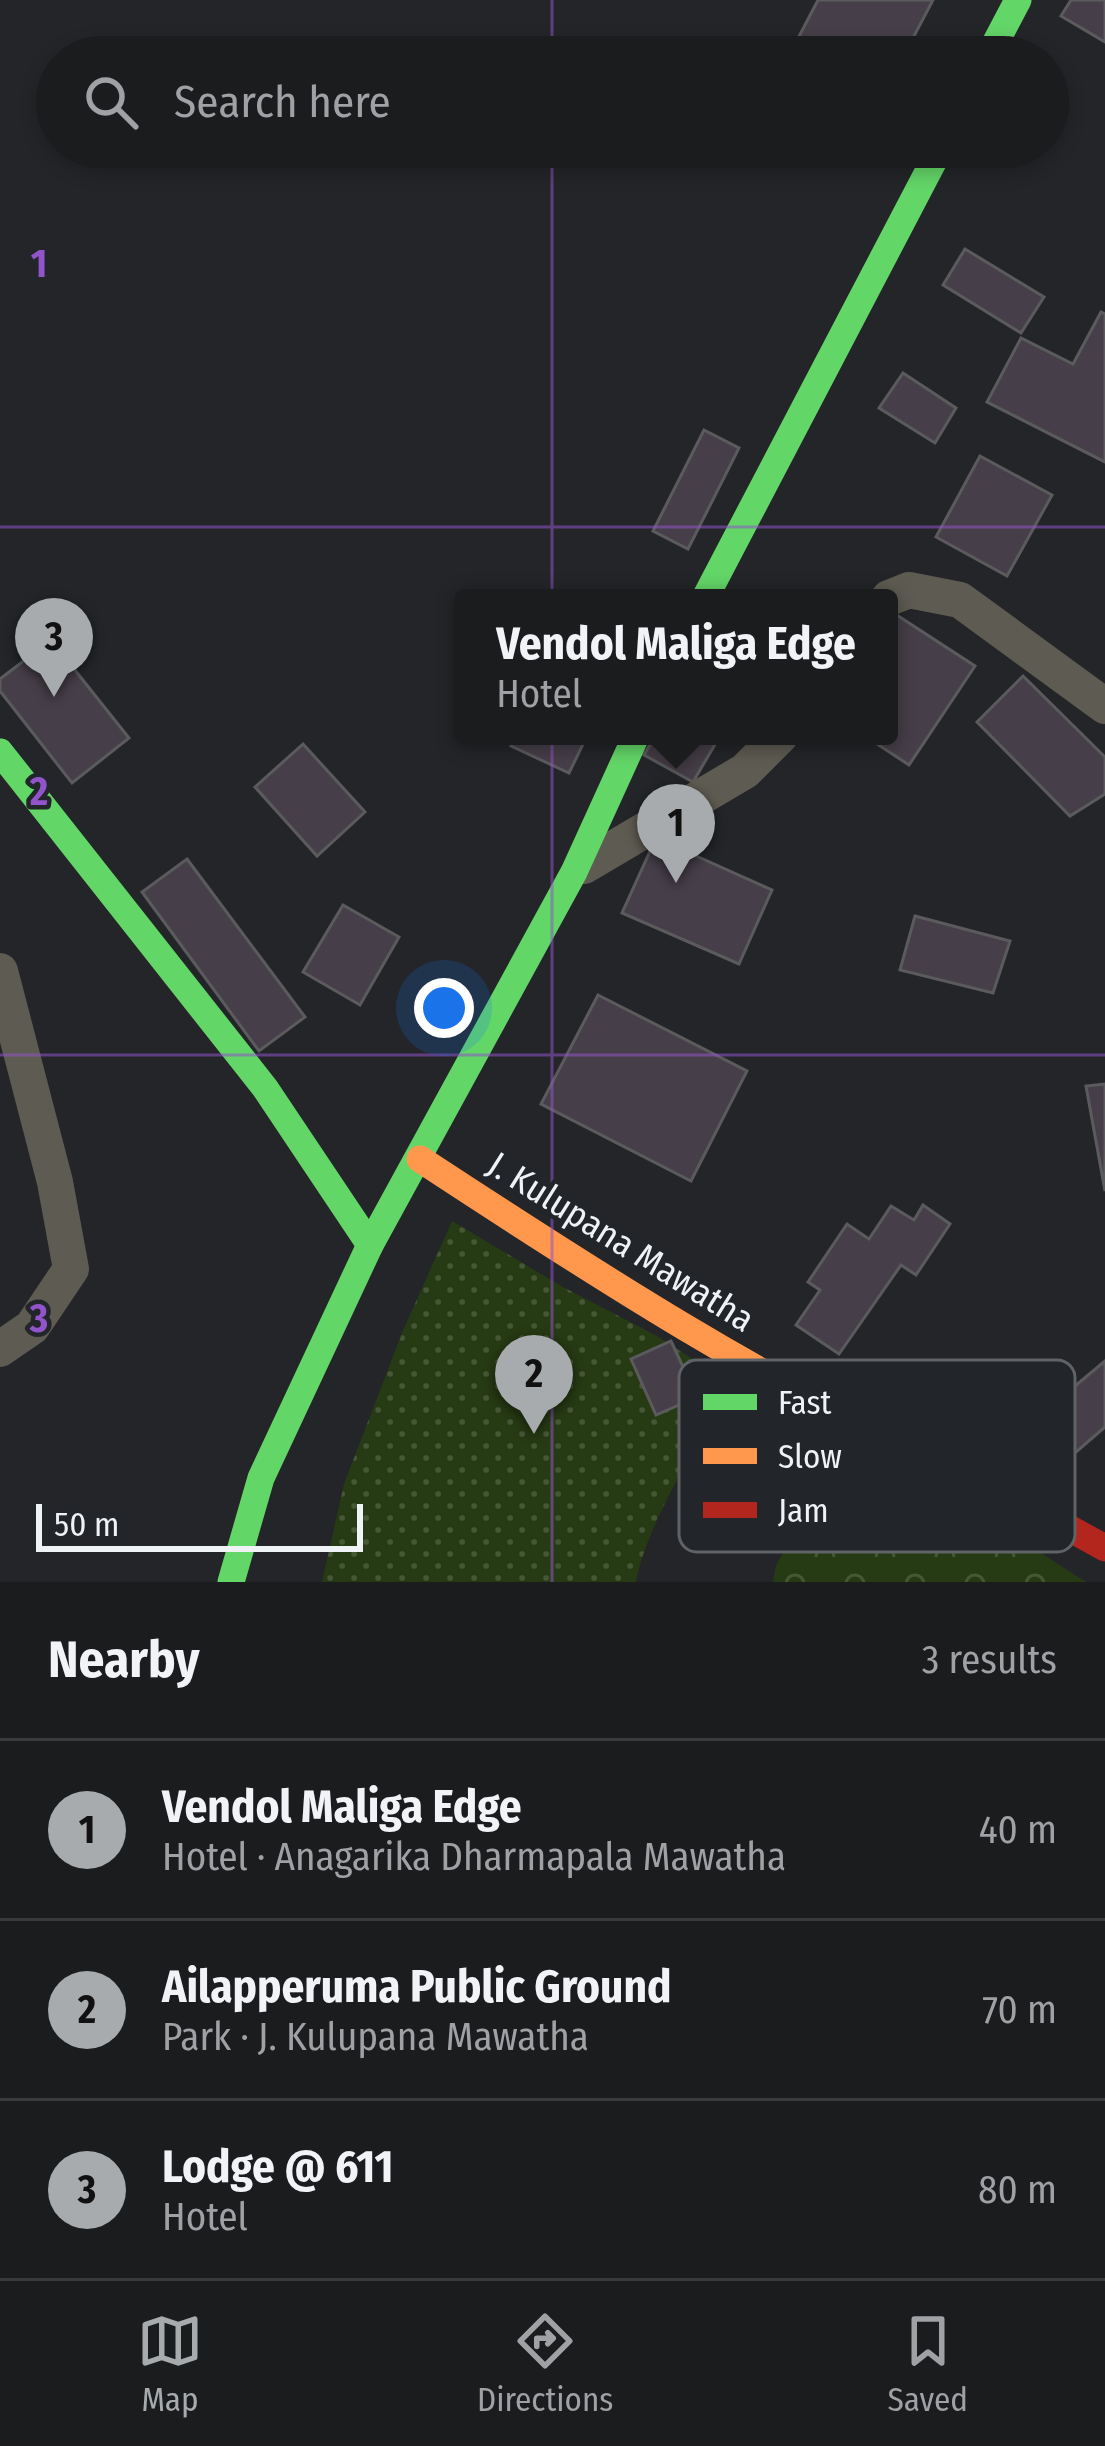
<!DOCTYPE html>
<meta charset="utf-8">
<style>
:root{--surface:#1a1c1e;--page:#232527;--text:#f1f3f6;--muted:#9fa1a4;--line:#383a3c;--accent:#a8abad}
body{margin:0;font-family:"Fira Sans Condensed",sans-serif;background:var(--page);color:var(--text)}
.scale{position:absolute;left:36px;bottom:30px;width:327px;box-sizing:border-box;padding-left:12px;border:6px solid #f0f3f5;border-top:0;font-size:33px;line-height:42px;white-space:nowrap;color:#f0f3f5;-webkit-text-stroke:9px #222529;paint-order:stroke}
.you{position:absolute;left:444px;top:1008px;width:42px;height:42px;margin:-30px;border:9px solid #fff;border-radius:50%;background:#1a73e8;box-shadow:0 0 0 18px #1a73e833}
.badge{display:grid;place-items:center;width:78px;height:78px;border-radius:50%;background:var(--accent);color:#111;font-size:39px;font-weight:700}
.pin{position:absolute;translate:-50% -99px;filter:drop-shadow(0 3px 6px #0008)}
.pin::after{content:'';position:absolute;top:63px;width:42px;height:36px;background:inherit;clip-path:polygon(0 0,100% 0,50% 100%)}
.popup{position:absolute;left:454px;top:589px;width:444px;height:156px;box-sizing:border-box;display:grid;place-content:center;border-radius:12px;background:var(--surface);filter:drop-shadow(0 3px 9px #0005);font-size:39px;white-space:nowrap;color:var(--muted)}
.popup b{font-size:45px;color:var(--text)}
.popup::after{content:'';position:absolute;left:50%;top:100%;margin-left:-24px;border:24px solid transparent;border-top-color:var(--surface)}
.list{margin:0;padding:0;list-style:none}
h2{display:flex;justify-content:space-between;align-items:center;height:156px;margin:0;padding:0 48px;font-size:51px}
h2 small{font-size:39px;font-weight:400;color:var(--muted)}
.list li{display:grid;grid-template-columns:78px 1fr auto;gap:36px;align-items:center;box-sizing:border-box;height:180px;padding:0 48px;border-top:3px solid var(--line)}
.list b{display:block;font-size:45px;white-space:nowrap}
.list p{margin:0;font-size:39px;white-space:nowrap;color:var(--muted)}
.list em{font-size:39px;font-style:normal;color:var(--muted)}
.icon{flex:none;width:66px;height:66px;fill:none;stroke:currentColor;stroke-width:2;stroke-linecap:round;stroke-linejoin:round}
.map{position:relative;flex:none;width:1105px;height:1582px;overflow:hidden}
.search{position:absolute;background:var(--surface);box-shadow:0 6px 18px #0003;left:36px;right:36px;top:36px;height:132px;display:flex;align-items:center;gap:30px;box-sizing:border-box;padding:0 42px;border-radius:66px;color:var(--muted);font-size:45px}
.sheet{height:696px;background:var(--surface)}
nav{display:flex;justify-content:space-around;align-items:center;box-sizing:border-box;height:168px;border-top:3px solid var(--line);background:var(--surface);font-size:33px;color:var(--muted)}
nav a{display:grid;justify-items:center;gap:6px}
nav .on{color:var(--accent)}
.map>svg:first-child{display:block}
.grass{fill:url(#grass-dots)}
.forest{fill:url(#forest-crowns)}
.building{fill:#463e48;stroke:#5b5b5d;stroke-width:3}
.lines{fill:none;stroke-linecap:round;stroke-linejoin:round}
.street{stroke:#5e5b52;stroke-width:36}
.fast{stroke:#63d668;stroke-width:27}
.slow{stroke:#ff974d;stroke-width:27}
.jam{stroke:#b3261e;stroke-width:27}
.grid{fill:none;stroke:#9254ca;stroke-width:3;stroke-opacity:0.55}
.labels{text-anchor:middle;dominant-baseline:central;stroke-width:9;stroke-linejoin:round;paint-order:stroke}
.street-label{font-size:36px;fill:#f0f3f5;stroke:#222529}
.key{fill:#222529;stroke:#606366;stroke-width:3}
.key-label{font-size:33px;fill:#f0f3f5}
.grid-label{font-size:39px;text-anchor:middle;font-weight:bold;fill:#9254ca;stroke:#222529;stroke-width:9;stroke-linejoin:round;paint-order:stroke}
</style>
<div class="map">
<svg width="1105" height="1582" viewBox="0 0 1105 1582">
<defs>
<pattern id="grass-dots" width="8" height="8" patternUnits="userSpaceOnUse" patternTransform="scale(3)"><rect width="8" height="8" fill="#263a13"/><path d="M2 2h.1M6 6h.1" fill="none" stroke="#465736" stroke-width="1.8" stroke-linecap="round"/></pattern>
<pattern id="forest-crowns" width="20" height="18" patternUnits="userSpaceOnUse" patternTransform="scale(3)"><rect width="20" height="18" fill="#263a13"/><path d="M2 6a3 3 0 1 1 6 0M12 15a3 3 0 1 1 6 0" fill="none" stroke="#465736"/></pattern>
</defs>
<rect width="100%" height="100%" fill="#232528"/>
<path class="grass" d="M452,1221L563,1287L657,1336L731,1384C701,1441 647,1521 636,1582H322L344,1484L402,1333Z"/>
<path class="forest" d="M889,1474L947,1492L1086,1582H773L776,1565L813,1503Z"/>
<g class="building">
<path d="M818,0H933L903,57H820L795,44Z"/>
<path d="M1071,0H1105V42L1061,16Z"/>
<path d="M965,249L1044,297L1021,333L943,285Z"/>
<path d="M1101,312L1105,314V462L987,402L1021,338L1073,364Z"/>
<path d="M903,373L956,408L935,443L879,408Z"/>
<path d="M704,430L739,448L688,549L653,531Z"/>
<path d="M980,456L1052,495L1007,576L936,537Z"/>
<path d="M889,610L975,666L909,765L865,736H889Z"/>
<path d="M51,640L129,738L72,783L0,691V679Z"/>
<path d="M1023,676L1105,757V794L1070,816L977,722Z"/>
<path d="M515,736H587L569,773L511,746Z"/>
<path d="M655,736H720L693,782L644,755Z"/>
<path d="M303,744L365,812L317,856L255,787Z"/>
<path d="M656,838L772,890L739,964L622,913Z"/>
<path d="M187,859L305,1017L259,1051L142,892Z"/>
<path d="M343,905L399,937L360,1005L303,972Z"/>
<path d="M915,916L1010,941L993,993L900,970Z"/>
<path d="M598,995L747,1071L691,1181L541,1104Z"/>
<path d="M1105,1084V1191L1086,1086Z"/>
<path d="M923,1205L950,1224L916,1275L901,1265L839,1354L796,1325L820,1290L808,1282L847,1224L869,1239L891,1206L914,1220Z"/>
<path d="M671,1341L697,1397L656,1415L631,1359Z"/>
<path d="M1105,1361V1427L1054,1471L1021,1431Z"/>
</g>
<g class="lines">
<g class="street">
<path d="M889,598L909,590L960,600L1105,706"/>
<path d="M584,866L745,771L780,736"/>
<path d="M0,971L55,1182L71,1269L32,1327L0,1349"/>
</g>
<g class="fast">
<path d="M988,57L1018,0"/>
<path d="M705,598L941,147"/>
<path d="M0,752L265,1088L370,1245"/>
<path d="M231,1582L261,1478L370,1245L574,872L636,736"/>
</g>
<path class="slow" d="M420,1159C595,1274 773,1389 964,1475"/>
<path class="jam" d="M964,1475L1020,1501L1105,1548"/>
</g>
<path class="grid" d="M552,0V57M552,147V1582M0,527H1105M0,1055H1105"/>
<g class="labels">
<g class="street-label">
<text transform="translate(621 1242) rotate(32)">J. Kulupana Mawatha</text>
</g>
</g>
<rect x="679" y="1360" width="396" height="192" rx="18" class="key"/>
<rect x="703" y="1394" width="54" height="16" fill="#63d668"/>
<rect x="703" y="1448" width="54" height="16" fill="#ff974d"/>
<rect x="703" y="1502" width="54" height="16" fill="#b3261e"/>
<g class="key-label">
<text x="778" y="1414">Fast</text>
<text x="778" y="1468">Slow</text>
<text x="778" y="1522">Jam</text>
</g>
<g class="grid-label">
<text x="39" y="277">1</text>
<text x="39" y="805">2</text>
<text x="39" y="1332">3</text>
</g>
</svg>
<div class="scale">50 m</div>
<div class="you"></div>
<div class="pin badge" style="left:676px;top:883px">1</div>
<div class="popup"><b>Vendol Maliga Edge</b>Hotel</div>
<div class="pin badge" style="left:534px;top:1434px">2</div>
<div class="pin badge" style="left:54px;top:697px">3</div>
<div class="search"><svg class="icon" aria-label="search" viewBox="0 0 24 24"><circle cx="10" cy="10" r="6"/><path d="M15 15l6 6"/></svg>Search here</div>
</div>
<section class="sheet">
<h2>Nearby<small>3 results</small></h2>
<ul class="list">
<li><span class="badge">1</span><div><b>Vendol Maliga Edge</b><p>Hotel · Anagarika Dharmapala Mawatha</p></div><em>40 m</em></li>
<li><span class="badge">2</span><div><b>Ailapperuma Public Ground</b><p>Park · J. Kulupana Mawatha</p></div><em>70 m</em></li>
<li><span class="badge">3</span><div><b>Lodge @ 611</b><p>Hotel</p></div><em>80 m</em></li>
</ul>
</section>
<nav>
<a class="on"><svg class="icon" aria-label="map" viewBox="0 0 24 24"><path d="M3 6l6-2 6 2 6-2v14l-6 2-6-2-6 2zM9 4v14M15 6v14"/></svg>Map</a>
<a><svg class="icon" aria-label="directions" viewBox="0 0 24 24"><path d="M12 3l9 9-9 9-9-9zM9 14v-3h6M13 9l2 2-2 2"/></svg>Directions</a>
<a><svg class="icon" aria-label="saved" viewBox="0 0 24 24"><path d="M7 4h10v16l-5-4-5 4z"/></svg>Saved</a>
</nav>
